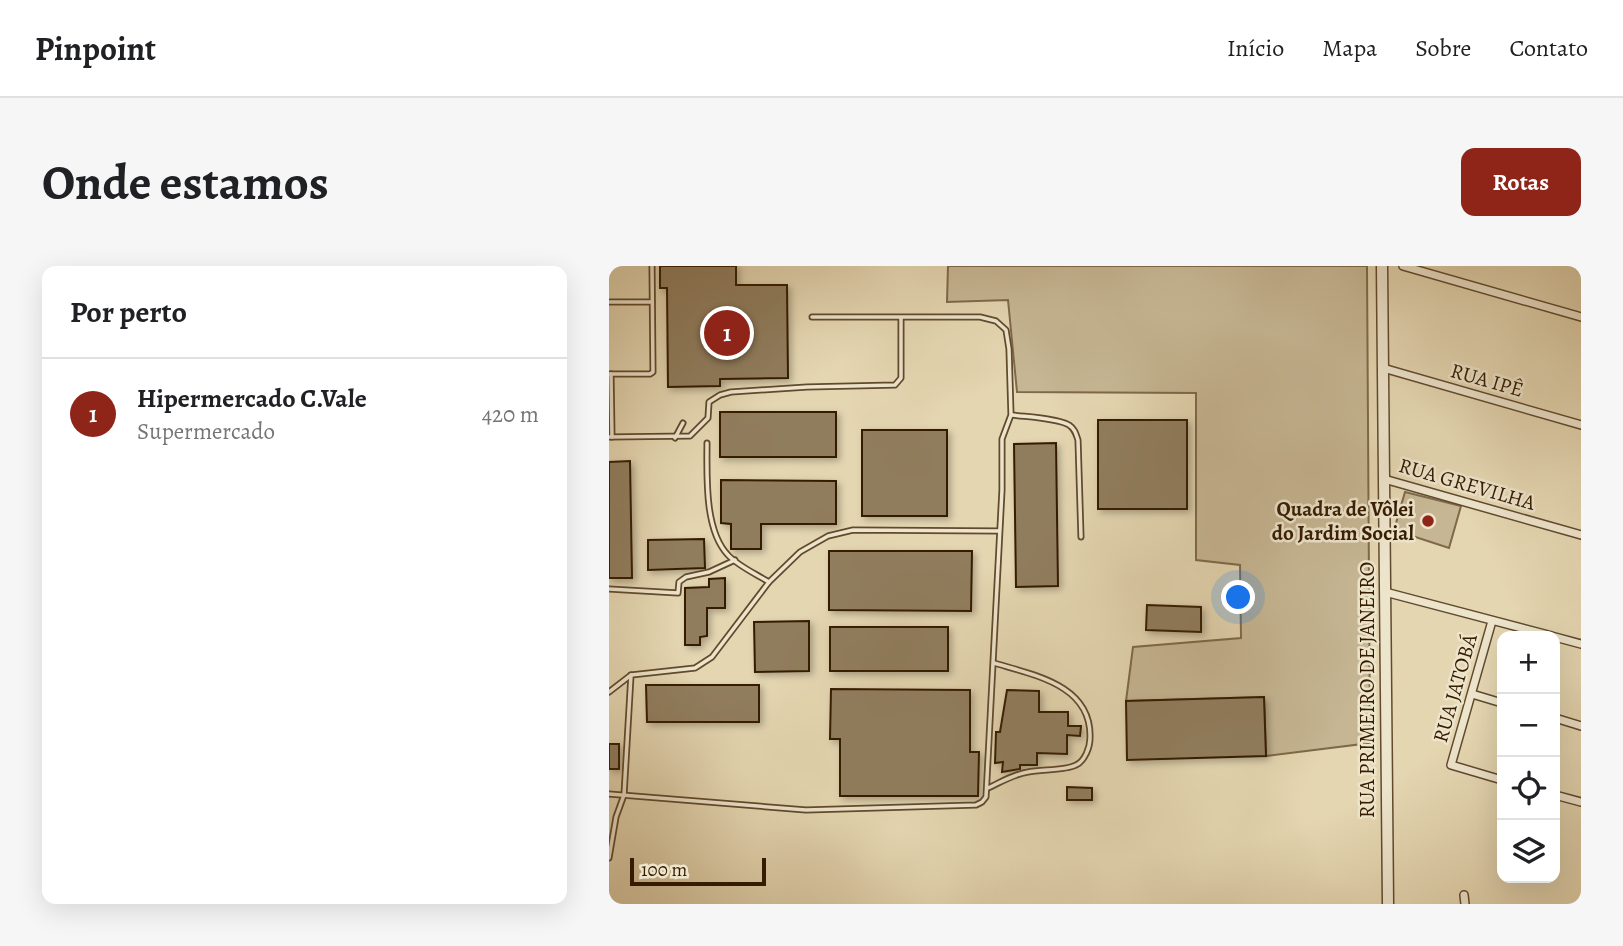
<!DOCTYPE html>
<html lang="pt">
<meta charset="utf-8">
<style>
:root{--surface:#fff;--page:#f6f6f6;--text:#202124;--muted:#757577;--line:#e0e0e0;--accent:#8f2418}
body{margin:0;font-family:Alegreya,serif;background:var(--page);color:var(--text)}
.controls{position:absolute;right:21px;bottom:21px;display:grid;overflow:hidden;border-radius:14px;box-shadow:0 7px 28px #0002}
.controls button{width:63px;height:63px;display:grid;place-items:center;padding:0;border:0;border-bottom:2px solid var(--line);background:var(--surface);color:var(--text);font:35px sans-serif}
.scale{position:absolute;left:21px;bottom:18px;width:136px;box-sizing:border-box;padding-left:7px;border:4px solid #351c01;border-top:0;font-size:19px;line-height:24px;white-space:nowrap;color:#351c01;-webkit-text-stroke:5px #ede4cc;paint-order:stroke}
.you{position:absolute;left:630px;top:332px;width:24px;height:24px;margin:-18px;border:5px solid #fff;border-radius:50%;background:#1a73e8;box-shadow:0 0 0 10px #1a73e833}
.badge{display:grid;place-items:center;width:46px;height:46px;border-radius:50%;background:var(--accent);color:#fff;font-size:23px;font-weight:700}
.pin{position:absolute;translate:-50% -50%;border:4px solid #fff;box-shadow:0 2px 7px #0006}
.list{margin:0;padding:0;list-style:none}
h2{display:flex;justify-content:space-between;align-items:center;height:91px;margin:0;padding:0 28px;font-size:30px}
h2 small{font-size:23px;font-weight:400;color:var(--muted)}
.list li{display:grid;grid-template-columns:46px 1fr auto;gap:21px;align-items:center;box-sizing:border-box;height:112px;padding:0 28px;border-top:2px solid var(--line)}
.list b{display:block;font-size:26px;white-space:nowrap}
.list p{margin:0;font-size:23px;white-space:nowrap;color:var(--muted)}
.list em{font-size:23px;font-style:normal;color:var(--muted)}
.icon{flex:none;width:38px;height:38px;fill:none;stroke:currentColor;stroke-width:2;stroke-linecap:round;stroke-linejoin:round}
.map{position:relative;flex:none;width:972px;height:638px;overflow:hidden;border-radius:14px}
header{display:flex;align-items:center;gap:42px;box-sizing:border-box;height:98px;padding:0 35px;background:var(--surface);border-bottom:2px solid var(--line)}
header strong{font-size:33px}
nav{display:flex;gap:38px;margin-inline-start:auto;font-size:24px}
.intro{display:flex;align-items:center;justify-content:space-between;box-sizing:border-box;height:168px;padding:0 42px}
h1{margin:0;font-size:49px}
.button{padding:18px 32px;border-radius:14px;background:var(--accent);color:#fff;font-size:24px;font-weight:700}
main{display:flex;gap:42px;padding:0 42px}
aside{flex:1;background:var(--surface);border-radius:14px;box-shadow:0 7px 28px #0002}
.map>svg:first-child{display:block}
.green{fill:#c6b693;stroke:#7e694a;stroke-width:2}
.building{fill:#907d5d;stroke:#351c01;stroke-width:2;filter:url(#shadow)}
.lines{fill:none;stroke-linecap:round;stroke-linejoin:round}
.service-casing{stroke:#614a2d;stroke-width:7}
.minor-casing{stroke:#614a2d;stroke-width:10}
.tertiary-casing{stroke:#614a2d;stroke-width:13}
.service{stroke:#ede4cc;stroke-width:3.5}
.minor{stroke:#ede4cc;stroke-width:7}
.tertiary{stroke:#ede4cc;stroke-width:10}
.poi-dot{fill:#8f2418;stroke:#ede4cc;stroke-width:2.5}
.labels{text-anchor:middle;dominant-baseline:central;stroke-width:5;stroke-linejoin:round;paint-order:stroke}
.street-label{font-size:21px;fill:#351c01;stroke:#ede4cc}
.poi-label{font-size:21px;font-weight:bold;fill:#351c01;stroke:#ede4cc;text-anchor:end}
</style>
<header>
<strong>Pinpoint</strong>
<nav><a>Início</a><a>Mapa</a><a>Sobre</a><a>Contato</a></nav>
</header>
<div class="intro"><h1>Onde estamos</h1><a class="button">Rotas</a></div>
<main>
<aside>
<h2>Por perto<small></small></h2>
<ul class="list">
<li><span class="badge">1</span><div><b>Hipermercado C.Vale</b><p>Supermercado</p></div><em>420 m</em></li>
</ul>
</aside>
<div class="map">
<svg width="972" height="638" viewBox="0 0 972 638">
<defs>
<filter id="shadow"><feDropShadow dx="3" dy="3" stdDeviation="3.5" flood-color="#0004"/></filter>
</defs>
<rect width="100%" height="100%" fill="#e4d6b1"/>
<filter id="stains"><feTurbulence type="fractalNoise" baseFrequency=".00286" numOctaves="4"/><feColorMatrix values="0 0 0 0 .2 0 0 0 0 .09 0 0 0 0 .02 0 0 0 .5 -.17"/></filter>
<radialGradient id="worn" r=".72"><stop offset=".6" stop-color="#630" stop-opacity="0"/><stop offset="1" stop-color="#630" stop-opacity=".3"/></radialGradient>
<g class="green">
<path d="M339,0H758L761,477L657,490L655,431L517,435L524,381L632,372L631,299L587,294V127L408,126L399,34L338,36Z"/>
<path d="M796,226L852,240L840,282L785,264Z"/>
</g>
<g class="building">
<path d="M51,0H127V19H178L179,112L111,113V120L59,121L58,22H51Z"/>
<rect x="111" y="146" width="116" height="45"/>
<rect x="489" y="154" width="89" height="89"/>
<rect x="253" y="164" width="85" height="86"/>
<path d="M447,177L449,320L407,321L405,178Z"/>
<path d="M21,195L23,312H0V196Z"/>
<path d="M112,214L227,215V258H152V283H122V258L112,257Z"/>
<path d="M95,273L96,302L39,304V274Z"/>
<path d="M220,285H363L362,345L220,344Z"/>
<path d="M116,312V342H98V370L91,371V379H76V322L100,321V313Z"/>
<path d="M538,339L592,341V366L537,364Z"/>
<path d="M200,355V405L146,406L145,356Z"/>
<rect x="221" y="361" width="118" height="44"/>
<path d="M37,419H150V456H38Z"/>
<path d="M222,423L361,424V486H370L369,530H231V473H221Z"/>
<path d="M398,424L430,425V446H459V460H472L471,470L458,469V488L428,487V499H411V503L393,506L394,496L386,497L387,466H391Z"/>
<path d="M655,431L657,490L518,494L517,435Z"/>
<rect x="0" y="478" width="10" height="25"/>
<path d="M458,521L483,522V534H458Z"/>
</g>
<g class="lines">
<defs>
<g id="service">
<path d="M0,36H43"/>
<path d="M0,108H41L44,106L43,0"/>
<path d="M2,108L3,171"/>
<path d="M403,149C418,151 447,152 460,159C466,163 467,168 469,174L472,271"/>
<path d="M0,171L81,170L99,152L100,136L111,129L122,126L198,121L286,119L292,112V52"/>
<path d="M66,172L74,157"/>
<path d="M98,177C98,209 95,264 119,289C129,300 147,308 160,316"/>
<path d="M0,323L69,327L70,316L77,311L100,306L126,294"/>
<path d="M0,426L22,409L86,402L103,391L160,316L191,286L219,270L244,264L390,265"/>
<path d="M379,522C392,516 405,508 419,506C431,503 456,505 467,499C476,495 481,481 481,472C483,419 425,409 385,397"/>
<path d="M0,528L197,544L367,539L373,536L377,531L393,224V173L402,149L400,83L397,64L387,55L371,51H203"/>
<path d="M0,592L7,551L15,529L22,409"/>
</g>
<g id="minor">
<path d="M794,0L972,51"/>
<path d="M774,102L972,159"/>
<path d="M775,213L972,269"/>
<path d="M776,326L943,370"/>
<path d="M883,355L842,499L893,514"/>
<path d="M946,371L972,378"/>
<path d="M863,428L893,437"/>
<path d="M946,452L972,460"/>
<path d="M946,529L972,536"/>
<path d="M855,629L856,638"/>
</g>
<path id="tertiary" d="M773,0L779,638"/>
</defs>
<use href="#service" class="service-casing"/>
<use href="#minor" class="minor-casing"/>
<use href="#tertiary" class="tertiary-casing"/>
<use href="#service" class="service"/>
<use href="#minor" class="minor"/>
<use href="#tertiary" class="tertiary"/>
</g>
<circle class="poi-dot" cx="819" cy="255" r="7"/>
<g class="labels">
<g class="street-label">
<text transform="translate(878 114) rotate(16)">RUA IPÊ</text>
<text transform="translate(858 218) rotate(16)">RUA GREVILHA</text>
<text transform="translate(846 422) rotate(-74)">RUA JATOBÁ</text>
<text transform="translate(758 424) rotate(-90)">RUA PRIMEIRO DE JANEIRO</text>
</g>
<g class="poi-label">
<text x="805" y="243">Quadra de Vôlei<tspan x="805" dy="24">do Jardim Social</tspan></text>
</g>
</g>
<rect width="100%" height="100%" filter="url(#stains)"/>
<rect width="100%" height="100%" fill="url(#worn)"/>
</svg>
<div class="controls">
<button>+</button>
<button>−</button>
<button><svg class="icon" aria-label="locate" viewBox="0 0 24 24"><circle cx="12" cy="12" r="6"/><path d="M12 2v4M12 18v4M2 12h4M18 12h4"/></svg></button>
<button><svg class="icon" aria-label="layers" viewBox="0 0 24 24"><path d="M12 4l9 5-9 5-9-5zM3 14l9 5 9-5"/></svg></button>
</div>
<div class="scale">100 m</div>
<div class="you"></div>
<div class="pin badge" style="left:118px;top:67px">1</div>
</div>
</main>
